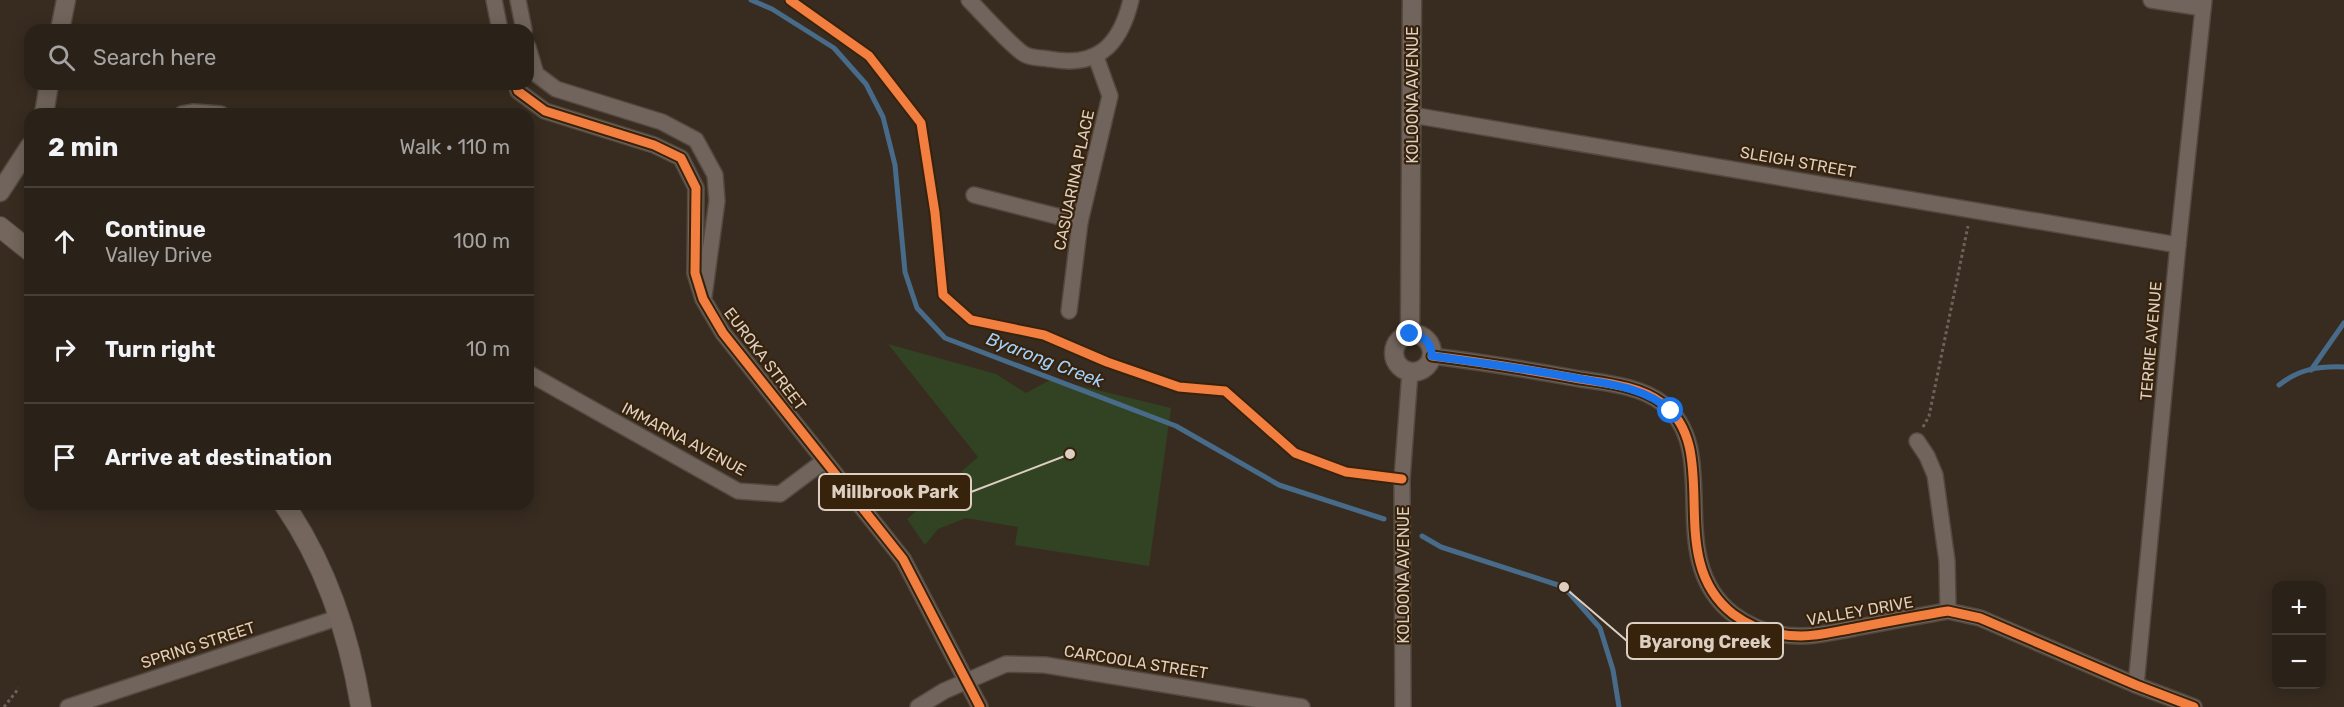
<!DOCTYPE html>
<meta charset="utf-8">
<style>
:root{--surface:#2a2118;--page:#362e25;--text:#f1f3f6;--muted:#a5a3a2;--line:#463e37}
body{margin:0;font-family:Rubik,sans-serif;background:var(--page);color:var(--text)}
.controls{position:absolute;right:18px;bottom:18px;display:grid;overflow:hidden;border-radius:12px;box-shadow:0 3px 15px #0003}
.controls button{width:54px;height:54px;display:grid;place-items:center;padding:0;border:0;border-bottom:2px solid var(--line);background:var(--surface);color:var(--text);font:30px sans-serif}
.stop{position:absolute;width:18px;height:18px;margin:-14px;border:4px solid #1a73e8;border-radius:50%;background:#fff}
.stop.end{background:#1a73e8;border-color:#fff;box-shadow:0 2px 6px #0008}
.list{margin:0;padding:0;list-style:none}
h2{display:flex;justify-content:space-between;align-items:center;height:78px;margin:0;padding:0 24px;font-size:26px}
h2 small{font-size:20px;font-weight:400;color:var(--muted)}
.list li{display:grid;grid-template-columns:39px 1fr auto;gap:18px;align-items:center;box-sizing:border-box;height:108px;padding:0 24px;border-top:2px solid var(--line)}
.list b{display:block;font-size:22px;white-space:nowrap}
.list p{margin:0;font-size:20px;white-space:nowrap;color:var(--muted)}
.list em{font-size:20px;font-style:normal;color:var(--muted)}
.icon{flex:none;width:33px;height:33px;fill:none;stroke:currentColor;stroke-width:2;stroke-linecap:round;stroke-linejoin:round}
.map{position:relative;flex:none;width:2344px;height:707px;overflow:hidden}
.search{position:absolute;background:var(--surface);box-shadow:0 3px 15px #0003;left:24px;top:24px;width:510px;height:66px;display:flex;align-items:center;gap:15px;box-sizing:border-box;padding:0 21px;border-radius:18px;color:var(--muted);font-size:22px}
.panel{position:absolute;background:var(--surface);box-shadow:0 3px 15px #0003;left:24px;top:108px;width:510px;height:402px;border-radius:18px}
.map>svg:first-child{display:block}
.green{fill:#324323}
.lines{fill:none;stroke-linecap:round;stroke-linejoin:round}
.stream{stroke:#476b89;stroke-width:5}
.minor-casing{stroke:#53493f;stroke-width:18}
.tertiary-casing{stroke:#53493f;stroke-width:21}
.secondary-casing{stroke:#53493f;stroke-width:22}
.path{stroke:#6d6259;stroke-width:3;stroke-dasharray:3 3;stroke-linecap:butt}
.minor{stroke:#71645c;stroke-width:15}
.tertiary{stroke:#71645c;stroke-width:18}
.secondary{stroke:#74665c;stroke-width:20}
.cycleway-casing{stroke:#37220b;stroke-width:13}
.cycleway{stroke:#f27e40;stroke-width:9}
.route{stroke:#1a73e8;stroke-width:8}
.labels{text-anchor:middle;dominant-baseline:central;stroke-width:4.5;stroke-linejoin:round;paint-order:stroke}
.street-label{font-size:16px;fill:#dccec1;stroke:#37220b}
.water-label{font-size:18px;font-style:italic;fill:#a1d2fe;stroke:#37220b}
.leader{fill:none;stroke:#dccec1;stroke-width:2}
.callout-dot{fill:#dccec1;stroke:#37220b;stroke-width:2}
.callout{fill:#37220b;stroke:#dccec1;stroke-width:2}
.callout-label{font-size:18px;text-anchor:middle;font-weight:bold;fill:#dccec1}
</style>
<div class="map">
<svg width="2344" height="707" viewBox="0 0 2344 707">
<rect width="100%" height="100%" fill="#382c20"/>
<path class="green" d="M888,344L996,374L1026,393L1052,379L1171,408L1149,566L1015,545L1018,527L966,518L938,529L925,545L907,519L978,457Z"/>
<g class="lines">
<g class="stream">
<path d="M751,0L772,9L834,48L866,84L883,117L895,165L905,272L917,308L945,338L1176,426L1279,485L1384,519"/>
<path d="M2311,370L2344,323"/>
<path d="M2279,385C2299,369 2319,366 2344,367"/>
<path d="M1422,536L1441,547L1564,587L1600,628L1613,670L1619,707"/>
</g>
<defs>
<g id="minor">
<path d="M494,0L500,30"/>
<path d="M518,0L524,30"/>
<path d="M969,0C979,10 1017,52 1026,55C1032,58 1042,58 1049,59C1097,68 1120,46 1131,0"/>
<path d="M2151,0L2203,8"/>
<path d="M528,47L536,74L556,89L662,122L696,140L715,175L717,201L704,296"/>
<path d="M516,84L518,91L545,111L654,145L681,158L696,188L695,273L703,299L723,333L903,559L980,707"/>
<path d="M182,114L194,112L221,114"/>
<path d="M1412,115L2178,245"/>
<path d="M974,195L1080,222"/>
<path d="M1069,311L1080,222L1110,96L1096,57"/>
<path d="M1432,356C1481,362 1530,370 1580,379C1606,383 1640,386 1662,403C1725,450 1661,558 1733,614C1753,629 1776,636 1801,636C1819,636 1837,631 1855,628C1886,622 1917,616 1948,611L1980,618L2136,685L2194,707"/>
<path d="M528,373L738,491L780,494L824,461"/>
<path d="M1917,441L1927,456L1935,475L1947,561L1948,611"/>
<path d="M2136,685L2178,245L2204,0"/>
<path d="M68,707L340,617"/>
<path d="M918,707L944,691L1006,664L1045,665L1302,707"/>
<path d="M1403,707L1402,479L1410,372"/>
</g>
<g id="tertiary">
<path d="M60,30L66,0"/>
<path d="M44,114L49,84"/>
<path d="M0,192L30,146"/>
<circle cx="1413" cy="353" r="19"/>
<path d="M1410,335L1412,0"/>
</g>
<g id="secondary">
<path d="M0,227L30,251"/>
<path d="M284,504C326,565 349,634 361,707"/>
</g>
</defs>
<use href="#minor" class="minor-casing"/>
<use href="#tertiary" class="tertiary-casing"/>
<use href="#secondary" class="secondary-casing"/>
<g class="path">
<path d="M1923,427L1929,416L1968,226"/>
<path d="M4,707L19,688"/>
</g>
<use href="#minor" class="minor"/>
<use href="#tertiary" class="tertiary"/>
<use href="#secondary" class="secondary"/>
<defs>
<g id="cycleway">
<path d="M790,0L869,56L921,123L935,213L943,295L971,320L1044,335L1107,362L1179,387L1225,391L1295,453L1346,472L1402,479"/>
<path d="M516,84L518,91L545,111L654,145L681,158L696,188L695,273L703,299L723,333L903,559L980,707"/>
<path d="M1432,356C1481,362 1530,370 1580,379C1606,383 1640,386 1662,403C1725,450 1661,558 1733,614C1753,629 1776,636 1801,636C1819,636 1837,631 1855,628C1886,622 1917,616 1948,611L1980,618L2136,685L2194,707"/>
</g>
</defs>
<use href="#cycleway" class="cycleway-casing"/>
<use href="#cycleway" class="cycleway"/>
</g>
<g class="lines">
<path class="route" d="M1410,334C1423,335 1431,342 1432,356C1476,362 1520,368 1564,376C1600,383 1643,385 1671,411"/>
</g>
<g class="labels">
<g class="street-label">
<text transform="translate(1412 95) rotate(-90)">KOLOONA AVENUE</text>
<text transform="translate(1798 162) rotate(10)">SLEIGH STREET</text>
<text transform="translate(1074 180) rotate(-78)">CASUARINA PLACE</text>
<text transform="translate(2151 341) rotate(-85)">TERRIE AVENUE</text>
<text transform="translate(765 359) rotate(53)">EUROKA STREET</text>
<text transform="translate(684 439) rotate(28)">IMMARNA AVENUE</text>
<text transform="translate(1403 575) rotate(-90)">KOLOONA AVENUE</text>
<text transform="translate(1860 611) rotate(-10)">VALLEY DRIVE</text>
<text transform="translate(198 645) rotate(-18)">SPRING STREET</text>
<text transform="translate(1136 662) rotate(9)">CARCOOLA STREET</text>
</g>
<g class="water-label">
<text transform="translate(1045 360) rotate(21)">Byarong Creek</text>
</g>
</g>
<path class="leader" d="M1070 454L971 492M1564 587L1627 641"/>
<g class="callout-dot">
<circle cx="1070" cy="454" r="6"/>
<circle cx="1564" cy="587" r="6"/>
</g>
<g class="callout">
<rect x="819" y="474" width="152" height="36" rx="6"/>
<rect x="1627" y="623" width="156" height="36" rx="6"/>
</g>
<g class="callout-label">
<text x="895" y="498">Millbrook Park</text>
<text x="1705" y="648">Byarong Creek</text>
</g>
</svg>
<div class="controls">
<button>+</button>
<button>−</button>
</div>
<div class="stop" style="left:1671px;top:411px"></div>
<div class="stop end" style="left:1410px;top:334px"></div>
<div class="search"><svg class="icon" aria-label="search" viewBox="0 0 24 24"><circle cx="10" cy="10" r="6"/><path d="M15 15l6 6"/></svg>Search here</div>
<section class="panel">
<h2>2 min<small>Walk · 110 m</small></h2>
<ul class="list">
<li><svg class="icon" aria-label="ahead" viewBox="0 0 24 24"><path d="M12 20V5M6 11l6-6 6 6"/></svg><div><b>Continue</b><p>Valley Drive</p></div><em>100 m</em></li>
<li><svg class="icon" aria-label="right" viewBox="0 0 24 24"><path d="M7 20v-9h11M14 6l5 5-5 5"/></svg><div><b>Turn right</b></div><em>10 m</em></li>
<li><svg class="icon" aria-label="arrive" viewBox="0 0 24 24"><path d="M6 21V4h12l-3 4 3 4H6"/></svg><div><b>Arrive at destination</b></div></li>
</ul>
</section>
</div>
